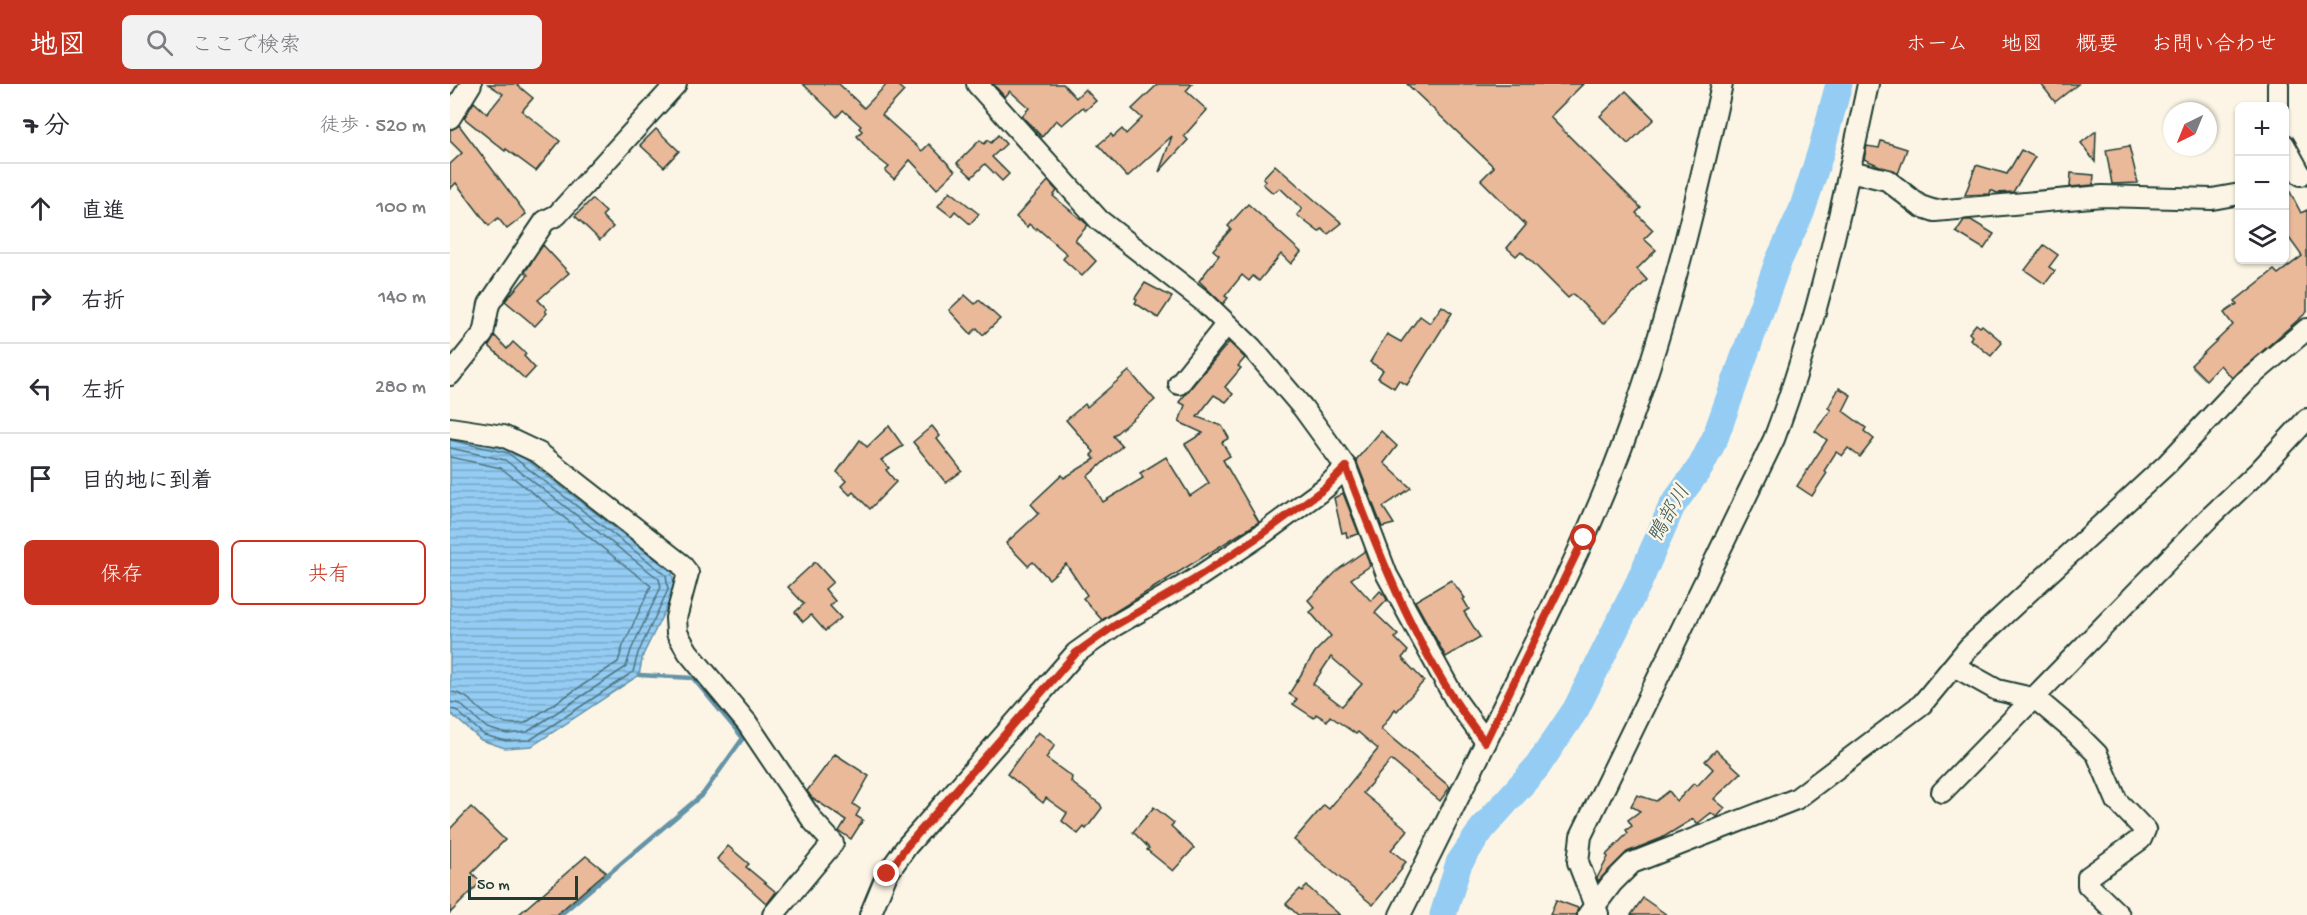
<!DOCTYPE html>
<html lang="ja">
<meta charset="utf-8">
<style>
:root{--surface:#fff;--page:#f2f2f3;--text:#2b2b33;--muted:#7c7c81;--line:#e1e1e2;--accent:#c8321e}
body{margin:0;font-family:"Gochi Hand","Klee One",sans-serif;background:var(--page);color:var(--text)}
.controls{position:absolute;right:18px;top:18px;display:grid;overflow:hidden;border-radius:9px;box-shadow:0 2px 4px #0004}
.controls button{width:54px;height:54px;display:grid;place-items:center;padding:0;border:0;border-bottom:2px solid var(--line);background:var(--surface);color:var(--text);font:30px sans-serif}
.compass{position:absolute;left:1713px;top:18px;width:54px;height:54px;border-radius:50%;background:var(--surface);box-shadow:0 2px 4px #0004;rotate:223deg}
.scale{position:absolute;left:18px;bottom:15px;width:110px;box-sizing:border-box;padding-left:6px;border:3px solid #1f3d34;border-top:0;font-size:16px;line-height:21px;white-space:nowrap;color:#1f3d34;-webkit-text-stroke:4px #fcf5e5;paint-order:stroke}
.stop{position:absolute;width:18px;height:18px;margin:-14px;border:4px solid #c8321e;border-radius:50%;background:#fff}
.stop.end{background:#c8321e;border-color:#fff;box-shadow:0 2px 6px #0008}
.list{margin:0;padding:0;list-style:none}
h2{display:flex;justify-content:space-between;align-items:center;height:78px;margin:0;padding:0 24px;font-size:26px}
h2 small{font-size:20px;font-weight:400;color:var(--muted)}
.list li{display:grid;grid-template-columns:39px 1fr auto;gap:18px;align-items:center;box-sizing:border-box;height:90px;padding:0 24px;border-top:2px solid var(--line)}
.list b{display:block;font-size:22px;white-space:nowrap}
.list em{font-size:20px;font-style:normal;color:var(--muted)}
.actions{display:flex;gap:12px;padding:18px 24px}
.actions a{flex:1;padding:14px 0;border:2px solid var(--accent);border-radius:9px;text-align:center;font-size:21px;color:var(--accent)}
.actions .main{background:var(--accent);color:#fff}
.icon{flex:none;width:33px;height:33px;fill:none;stroke:currentColor;stroke-width:2;stroke-linecap:round;stroke-linejoin:round}
.map{position:relative;flex:none;width:1857px;height:831px;overflow:hidden}
header{display:flex;align-items:center;gap:36px;box-sizing:border-box;height:84px;padding:0 30px;background:var(--accent);color:#fff}
header strong{font-size:28px}
nav{display:flex;gap:33px;margin-inline-start:auto;font-size:21px}
.search{width:420px;height:54px;background:var(--page);display:flex;align-items:center;gap:15px;box-sizing:border-box;padding:0 21px;border-radius:9px;color:var(--muted);font-size:22px}
main{display:flex}
aside{flex:1;background:var(--surface)}
.map>svg:first-child{display:block}
.water{fill:url(#water-rules);stroke:#6593a7;stroke-width:1.5}
.lines{fill:none;stroke-linecap:round;stroke-linejoin:round}
.shore{stroke:#4e7680;stroke-width:1.5}
.stream{stroke:#6593a7;stroke-width:4.5}
.river{stroke:#94ccf3;stroke-width:27}
.building{fill:#e9b99a;stroke:#1f3d34;stroke-width:1.5;fill-rule:evenodd}
.minor-casing{stroke:#1f3d34;stroke-width:24}
.minor{stroke:#fcf5e5;stroke-width:20}
.route{stroke:#c8321e;stroke-width:8}
.labels{text-anchor:middle;dominant-baseline:central;stroke-width:5;stroke-linejoin:round;paint-order:stroke}
.water-label{font-size:21px;font-style:italic;fill:#365a5a;stroke:#fcf5e5}
</style>
<header>
<strong>地図</strong>
<div class="search"><svg class="icon" aria-label="search" viewBox="0 0 24 24"><circle cx="10" cy="10" r="6"/><path d="M15 15l6 6"/></svg>ここで検索</div>
<nav><a>ホーム</a><a>地図</a><a>概要</a><a>お問い合わせ</a></nav>
</header>
<main>
<aside>
<h2>7 分<small>徒歩 · 520 m</small></h2>
<ul class="list">
<li><svg class="icon" aria-label="ahead" viewBox="0 0 24 24"><path d="M12 20V5M6 11l6-6 6 6"/></svg><div><b>直進</b></div><em>100 m</em></li>
<li><svg class="icon" aria-label="right" viewBox="0 0 24 24"><path d="M7 20v-9h11M14 6l5 5-5 5"/></svg><div><b>右折</b></div><em>140 m</em></li>
<li><svg class="icon" aria-label="left" viewBox="0 0 24 24"><path d="M17 20v-9H6M10 6l-5 5 5 5"/></svg><div><b>左折</b></div><em>280 m</em></li>
<li><svg class="icon" aria-label="arrive" viewBox="0 0 24 24"><path d="M6 21V4h12l-3 4 3 4H6"/></svg><div><b>目的地に到着</b></div></li>
</ul>
<div class="actions"><a class="main">保存</a><a>共有</a></div>
</aside>
<div class="map">
<svg width="1857" height="831" viewBox="0 0 1857 831">
<defs>
<pattern id="water-rules" width="6" height="5" patternUnits="userSpaceOnUse" patternTransform="scale(1.5)"><rect width="6" height="5" fill="#94ccf3"/><path d="M0 2.5h6" fill="none" stroke="#78a7c6"/></pattern>
</defs>
<rect width="100%" height="100%" fill="#fcf5e5"/>
<filter id="ink" filterUnits="userSpaceOnUse"><feTurbulence type="fractalNoise" baseFrequency=".0167" numOctaves="2"/><feDisplacementMap in="SourceGraphic" scale="12" xChannelSelector="R" yChannelSelector="G"/><feConvolveMatrix kernelMatrix="1 2 1 2 8 2 1 2 1" color-interpolation-filters="sRGB"/></filter>
<g filter="url(#ink)">
<path class="water" d="M0,350L60,363L222,488L225,506L193,571L189,591L82,662L55,664L31,656L0,629Z"/>
<g class="lines">
<g class="shore">
<path d="M0,356L58,369L216,491L218,506L188,569L183,588L80,656L56,657L34,651L6,626L0,625"/>
<path d="M0,364L55,376L209,495L211,503L181,566L176,583L77,648L57,650L37,644L10,620L0,618"/>
<path d="M0,373L51,384L201,502L173,562L168,578L75,639C28,645 30,610 0,608"/>
</g>
<path class="stream" d="M110,831L253,710L293,654L243,594L189,591"/>
<path class="river" d="M993,831L1009,779L1032,745L1087,683L1126,625L1189,498L1222,422L1251,382L1265,354L1328,178L1352,126L1371,67L1389,0"/>
</g>
<g class="building">
<path d="M38,0H66L83,14L72,27L110,57L86,87L56,65L55,67L14,34L24,18L37,30L53,10Z"/>
<path d="M353,0H389L414,24L437,0H446L454,7L432,31L472,67L479,60L505,87L487,105L460,76L444,95L435,87L439,83L421,69L407,52L412,47L409,44L411,42L393,26L387,33Z"/>
<path d="M543,0H613L626,14L635,5L646,17L636,26L633,23L612,41L606,36L592,53L572,32L579,24L560,7L555,13Z"/>
<path d="M708,0H742L736,7L757,26L734,52L738,56L709,88L722,52L677,93L648,61L661,50L663,53L672,45L676,50L692,34L682,25Z"/>
<path d="M957,0H1133L1100,33L1191,124L1186,129L1203,146L1194,155L1206,166L1187,185L1197,196L1153,240L1123,210L1118,214L1071,167L1066,172L1057,164L1076,141L1031,96L1044,83Z"/>
<path d="M1591,0H1628L1605,18Z"/>
<path d="M1176,7L1204,35L1178,60L1150,32Z"/>
<path d="M9,41L76,130L57,145L48,134L39,142L6,99L0,105V80L12,69L0,57V46Z"/>
<path d="M206,45L229,67L214,83L190,61Z"/>
<path d="M1646,47L1645,78L1631,59Z"/>
<path d="M548,51L556,60L542,73L559,90L552,97L535,80L522,93L507,79L530,56L534,60L538,56L541,59Z"/>
<path d="M1431,57L1457,65L1448,90L1414,75L1417,62L1429,64Z"/>
<path d="M1679,62L1688,99L1662,100L1656,66Z"/>
<path d="M1571,66L1585,73L1563,108L1547,109L1541,106L1540,110L1515,111L1526,81L1557,90Z"/>
<path d="M825,81L868,119L892,139L878,150L872,145L869,148L857,139L847,131L852,125L830,104L823,109L813,100L816,97L813,94Z"/>
<path d="M1621,89L1644,91L1643,101L1620,103Z"/>
<path d="M1834,96L1851,129L1857,126V228L1782,294L1770,281L1756,296L1741,281L1783,241L1774,229L1787,220L1785,217L1824,186L1828,190L1852,172L1834,147Z"/>
<path d="M598,97L607,107L603,112L638,141L625,156L646,177L632,192L613,175L617,170L587,144L586,146L579,140L577,143L566,133Z"/>
<path d="M500,107L529,130L520,140L505,127L501,132L488,122Z"/>
<path d="M142,115L156,128L152,132L163,143L150,156L125,132Z"/>
<path d="M798,120L851,168L841,180L831,170L809,197L803,192L799,197L792,191L775,212L778,214L773,220L749,197L769,171L763,166L781,145L778,142Z"/>
<path d="M1514,136H1521L1544,150L1534,165L1506,148Z"/>
<path d="M93,161L119,189L88,216L97,225L95,227L97,229L85,242L55,217L78,191L75,188Z"/>
<path d="M1594,161L1608,171L1599,183L1605,187L1595,200L1575,186Z"/>
<path d="M695,199L722,213L708,234L685,219L687,216L685,214Z"/>
<path d="M515,211L525,220L529,216L550,235L533,251L527,244L521,250L499,226Z"/>
<path d="M992,222L1002,229L957,301L949,296L944,304L928,294L933,286L920,278L937,250L951,258L970,232L980,239Z"/>
<path d="M1526,240L1530,243L1532,241L1550,256L1552,259L1541,272L1520,255L1522,252L1519,249Z"/>
<path d="M45,252L57,265L63,258L76,270L74,272L85,284L75,295L39,262Z"/>
<path d="M779,258L795,274L788,282L791,284L775,303L783,310L776,318L764,311L747,333L772,342L779,354L772,358L780,372L773,376L809,438L652,536L633,514L637,511L616,480L599,495L583,478L578,482L556,459L589,429L581,420L612,391L614,394L645,375L641,371L644,368L616,336L635,320L637,323L679,287L705,316L663,352L672,362L638,392L653,418L693,394L690,389L716,373L740,412L759,399L735,360L753,349L729,338L735,321L729,318Z"/>
<path d="M1389,304L1401,311L1393,327L1416,344L1414,347L1424,355L1410,373L1398,364L1392,372L1386,368L1374,387L1377,389L1362,412L1347,402L1377,356L1365,347L1381,326L1378,324Z"/>
<path d="M439,342L453,362L431,376L439,384L436,386L446,398L420,425L403,408L400,411L391,402L396,397L387,388L410,356L417,363Z"/>
<path d="M482,342L490,352L487,355L512,387L496,399L463,358Z"/>
<path d="M931,347L947,362L934,379L961,404L933,423L944,440L932,443L906,376Z"/>
<path d="M893,409L909,450L897,453L896,448L892,449L884,414Z"/>
<path d="M915,467L920,482L901,495L921,517L930,507L935,512L937,516L925,529L948,551L945,554L958,567L952,574L974,597L947,627L945,625L931,645L1000,703L990,717L941,676L913,709L958,746L941,766L956,778L951,783L952,785L923,821L844,756L874,721L879,725L928,665L908,648L906,650L880,632L877,637L866,630L864,634L843,620L847,615L839,610L865,568L881,552L860,528L865,524L858,516L889,485ZM881,573L912,600L892,622L863,600Z"/>
<path d="M365,478L383,498L375,505L385,517L380,522L391,534L375,547L361,531L353,538L345,528L354,520L338,503Z"/>
<path d="M1001,496L1015,514L1013,515L1019,525L1014,528L1030,553L996,573L965,517Z"/>
<path d="M588,648L605,661L596,674L622,693L621,698L650,720L652,724L636,745L634,743L628,750L612,737L617,729L596,714L593,719L557,690Z"/>
<path d="M1266,666L1291,689L1264,715L1275,724L1267,733L1261,729L1247,740L1243,735L1212,754L1177,768L1148,797L1147,794L1158,773L1156,771L1178,749L1176,746L1182,742L1178,736L1190,727L1181,722L1187,711L1206,717L1219,707L1227,717L1244,699L1247,702L1263,685L1255,677Z"/>
<path d="M385,670L419,692L403,720L410,725L406,732L413,736L401,755L389,747L396,736L362,714L357,707Z"/>
<path d="M21,723L55,756L22,789L31,798L0,829V745Z"/>
<path d="M704,723L724,739L721,742L744,764L723,787L697,766L699,764L683,748Z"/>
<path d="M278,762L299,780L296,783L326,808L317,820L267,775Z"/>
<path d="M136,772L156,788L106,831H68Z"/>
<path d="M857,802L868,812L890,831H848L836,820L850,805L852,807Z"/>
<path d="M1193,814L1217,831H1181Z"/>
<path d="M1106,816L1128,824L1126,831H1100Z"/>
</g>
<g class="lines">
<defs>
<g id="minor">
<path d="M527,0L649,136L753,217L802,264L853,324L896,383L937,491L1005,615L1036,658L950,831"/>
<path d="M1828,22V0"/>
<path d="M0,34L21,0"/>
<path d="M1834,60L1851,91"/>
<path d="M1400,87L1437,96L1470,122L1485,127L1652,112L1762,115L1790,110"/>
<path d="M0,291L33,250L39,220L95,137L107,131L226,0"/>
<path d="M729,300L776,241"/>
<path d="M0,344L53,352L89,369L231,480L238,489L226,534L227,549L238,568L297,639L363,737L383,759L323,831"/>
<path d="M1504,582L1547,606L1586,615L1625,648L1647,670L1667,717L1695,746L1691,755L1638,793V801L1669,831"/>
<path d="M1036,658C1086,554 1141,451 1179,343C1219,231 1247,115 1272,0"/>
<path d="M1492,708L1758,435L1809,387L1857,335"/>
<path d="M1148,830L1128,778L1131,752L1324,355C1367,241 1393,119 1418,0"/>
<path d="M420,831L437,790L457,762L626,569L664,542L742,497L811,451L875,404L896,383"/>
<path d="M1138,831L1162,799L1182,779L1346,715L1472,620L1519,563L1717,380L1793,299L1857,245"/>
</g>
</defs>
<use href="#minor" class="minor-casing"/>
<use href="#minor" class="minor"/>
</g>
</g>
<g class="lines" filter="url(#ink)">
<path class="route" d="M437,790L457,762L626,569L664,542L742,497L811,451L875,404L896,383C932,478 971,579 1035,658L1134,454"/>
</g>
<g class="labels">
<g class="water-label">
<text transform="translate(1221 431) rotate(-60)">鴨部川</text>
</g>
</g>
</svg>
<div class="controls">
<button>+</button>
<button>−</button>
<button><svg class="icon" aria-label="layers" viewBox="0 0 24 24"><path d="M12 4l9 5-9 5-9-5zM3 14l9 5 9-5"/></svg></button>
</div>
<svg class="compass" viewBox="-18 -18 36 36"><path d="M0-13l5 13h-10z" fill="#e53935"/><path d="M0 13l5-13h-10z" fill="#7c7c81"/></svg>
<div class="scale">50 m</div>
<div class="stop" style="left:1134px;top:454px"></div>
<div class="stop end" style="left:437px;top:790px"></div>
</div>
</main>
